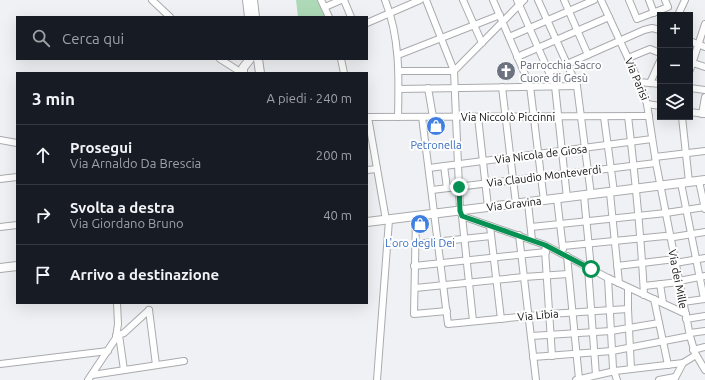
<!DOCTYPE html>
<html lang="it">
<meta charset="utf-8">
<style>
:root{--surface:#171b24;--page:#20242c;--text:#f1f3f6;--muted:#9ea1a6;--line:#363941}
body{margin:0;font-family:Ubuntu,sans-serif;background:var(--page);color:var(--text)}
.controls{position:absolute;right:12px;top:12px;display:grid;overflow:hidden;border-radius:0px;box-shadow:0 4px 16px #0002}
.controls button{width:36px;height:36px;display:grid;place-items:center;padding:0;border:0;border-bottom:1px solid var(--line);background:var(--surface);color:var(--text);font:20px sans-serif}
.stop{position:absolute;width:12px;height:12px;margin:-9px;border:3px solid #059151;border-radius:50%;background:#fff}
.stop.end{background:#059151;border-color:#fff;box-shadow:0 1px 4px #0008}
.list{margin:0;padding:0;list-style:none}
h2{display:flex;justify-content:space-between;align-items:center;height:52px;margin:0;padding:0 16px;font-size:17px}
h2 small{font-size:13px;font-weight:400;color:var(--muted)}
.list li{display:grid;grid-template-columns:26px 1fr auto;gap:12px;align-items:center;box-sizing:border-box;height:60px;padding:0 16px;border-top:1px solid var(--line)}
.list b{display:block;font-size:15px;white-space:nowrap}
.list p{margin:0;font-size:13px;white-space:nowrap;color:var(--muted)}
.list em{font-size:13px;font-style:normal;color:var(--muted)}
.icon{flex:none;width:22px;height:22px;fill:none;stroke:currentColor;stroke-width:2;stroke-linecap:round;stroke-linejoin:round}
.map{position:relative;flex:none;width:705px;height:380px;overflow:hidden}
.search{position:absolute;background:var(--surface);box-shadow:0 4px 16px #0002;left:16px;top:16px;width:352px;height:44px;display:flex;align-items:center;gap:10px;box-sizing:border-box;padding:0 14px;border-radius:0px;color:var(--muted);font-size:15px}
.panel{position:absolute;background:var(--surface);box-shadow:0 4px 16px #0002;left:16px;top:72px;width:352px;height:232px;border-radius:0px}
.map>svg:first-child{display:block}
.green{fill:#aed9b7}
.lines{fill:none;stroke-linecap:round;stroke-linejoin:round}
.minor-casing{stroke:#aaabae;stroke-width:8}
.major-casing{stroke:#aaabae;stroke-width:10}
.minor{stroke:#fff;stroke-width:6}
.major{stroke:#fff;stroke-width:8}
.route{stroke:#059151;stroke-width:5}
.labels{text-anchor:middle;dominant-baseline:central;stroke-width:4;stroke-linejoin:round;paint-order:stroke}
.worship-label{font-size:11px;fill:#5b616d;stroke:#fefeff;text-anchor:start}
.street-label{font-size:11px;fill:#0e0e0f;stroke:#fefeff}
.shop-label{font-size:11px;fill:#366cbe;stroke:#fefeff}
</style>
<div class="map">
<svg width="705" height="380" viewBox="0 0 705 380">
<rect width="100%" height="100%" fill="#f0f1f4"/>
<path class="green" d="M296,0H319L327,17H298Z"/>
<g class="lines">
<defs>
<g id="minor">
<path d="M152,0L170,17"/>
<path d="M321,0L329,17"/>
<path d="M344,0L351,17"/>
<path d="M385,0C400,37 399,77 398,117"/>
<path d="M426,0L454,71L460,211L462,216L545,245L608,278L686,314"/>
<path d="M463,0L482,43"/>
<path d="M493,0L530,86L544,201"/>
<path d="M517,0L555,86L567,198"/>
<path d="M538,0L577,86L591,195"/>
<path d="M564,0L588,55"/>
<path d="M601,0L639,82L647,104L656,163L690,336L695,353L705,370"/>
<path d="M629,0L637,19L668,7L665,0"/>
<path d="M649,0L654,13"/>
<path d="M325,7L341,0"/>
<path d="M678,15L685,0"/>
<path d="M367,23L420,0"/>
<path d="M509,37L594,0"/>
<path d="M690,41L705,47"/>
<path d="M398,55L500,15"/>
<path d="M517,57L609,17"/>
<path d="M628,58L650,49L660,53"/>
<path d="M220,59L242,73"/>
<path d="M341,59L344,73"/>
<path d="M690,62L705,67"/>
<path d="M690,70L705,24"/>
<path d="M399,71H454"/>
<path d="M454,71L524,0"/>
<path d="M549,72L644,30L652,28L660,30"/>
<path d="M639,82L660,84"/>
<path d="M650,83L660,61"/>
<path d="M502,87L516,204"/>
<path d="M428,88L433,117"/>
<path d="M690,88L705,90"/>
<path d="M399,89L577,86"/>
<path d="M647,104L660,106"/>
<path d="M690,112L705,114"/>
<path d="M702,114L705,97"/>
<path d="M628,116C635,176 641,235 644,295"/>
<path d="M367,117L649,116"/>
<path d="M368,117L386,220"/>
<path d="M422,117L448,324L549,314L628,309"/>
<path d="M478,117L488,207"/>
<path d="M604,117L614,192"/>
<path d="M682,117L689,182"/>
<path d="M0,140L17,143"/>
<path d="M655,157L705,151"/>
<path d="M444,166L447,188"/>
<path d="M429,168L652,139"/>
<path d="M367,170L377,169"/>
<path d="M0,179L17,177"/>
<path d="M699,181L705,209"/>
<path d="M681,183L704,299"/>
<path d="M432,190L656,163"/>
<path d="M610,193L619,283"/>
<path d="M584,196L591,269"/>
<path d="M557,199L563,249"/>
<path d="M528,203L532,240"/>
<path d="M416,216L414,314L447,311"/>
<path d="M462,216L473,321"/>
<path d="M490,226L501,319"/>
<path d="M0,227L17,225"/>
<path d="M531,227L666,213L705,207"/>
<path d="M519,235L536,380"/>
<path d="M415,244L491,236"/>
<path d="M563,246L665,236L674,237L705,232"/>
<path d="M545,250L552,356"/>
<path d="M567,256L579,379"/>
<path d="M675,263L705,258"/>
<path d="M414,266L546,252"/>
<path d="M617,266L675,259"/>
<path d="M588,268L596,375"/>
<path d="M608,278L613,368L617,380"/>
<path d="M679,281L705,276"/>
<path d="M660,284L663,303"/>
<path d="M644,286L679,282"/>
<path d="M415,288L524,277L568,274"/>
<path d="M628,288V309L631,369"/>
<path d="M654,299L668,365"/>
<path d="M683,302L705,299"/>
<path d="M149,310L156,365"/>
<path d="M686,319L705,316"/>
<path d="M690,333L705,331"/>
<path d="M119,335L124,370"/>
<path d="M116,336L124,333L149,310"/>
<path d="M531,336L611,331L659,323"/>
<path d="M693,350L705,347"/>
<path d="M533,357L612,351L690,336"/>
<path d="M0,364L108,351"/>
<path d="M92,375L184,361"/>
<path d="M88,380L116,338L118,324L117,303"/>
<path d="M377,380L389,220"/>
<path d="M576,380L615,371L683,363L696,355"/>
<path d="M659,380L675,377"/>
<path d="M674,380L683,363"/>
</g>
<g id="major">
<path d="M247,0L249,17"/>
<path d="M253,0L255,17"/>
<path d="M258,59L260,73"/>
<path d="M243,73V68L250,59"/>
<path d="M367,222L705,180"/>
<path d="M0,268L17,266"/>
</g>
</defs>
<use href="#minor" class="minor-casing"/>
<use href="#major" class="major-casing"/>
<use href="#minor" class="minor"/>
<use href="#major" class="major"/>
</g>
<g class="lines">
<path class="route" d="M459,187L460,211L462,216L545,245L591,269"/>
</g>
<defs>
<symbol id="church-disc" viewBox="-11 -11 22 22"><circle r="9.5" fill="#6b7280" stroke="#fefeff"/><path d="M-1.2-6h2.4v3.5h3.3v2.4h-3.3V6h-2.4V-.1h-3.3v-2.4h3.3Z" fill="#fff"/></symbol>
<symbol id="shop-disc" viewBox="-11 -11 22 22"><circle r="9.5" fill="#3f7fe0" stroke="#fefeff"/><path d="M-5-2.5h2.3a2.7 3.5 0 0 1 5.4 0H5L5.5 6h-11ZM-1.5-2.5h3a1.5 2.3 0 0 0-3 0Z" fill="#fff"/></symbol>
</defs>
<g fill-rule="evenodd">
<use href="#church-disc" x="495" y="60" width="22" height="22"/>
<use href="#shop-disc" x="425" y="115" width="22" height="22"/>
<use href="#shop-disc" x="409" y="213" width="22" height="22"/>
</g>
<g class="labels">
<g class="worship-label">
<text x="520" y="65">Parrocchia Sacro<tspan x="520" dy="13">Cuore di Gesù</tspan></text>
</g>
<g class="street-label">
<text transform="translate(637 79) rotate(67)">Via Parisi</text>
<text x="508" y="117">Via Niccolò Piccinni</text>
<text transform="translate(541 154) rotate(-7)">Via Nicola de Giosa</text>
<text transform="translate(544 176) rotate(-7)">Via Claudio Monteverdi</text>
<text transform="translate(514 204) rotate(-7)">Via Gravina</text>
<text transform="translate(678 279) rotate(79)">Via dei Mille</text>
<text transform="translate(538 315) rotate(-5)">Via Libia</text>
</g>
<g class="shop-label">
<text x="436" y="145">Petronella</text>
<text x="420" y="243">L'oro degli Dei</text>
</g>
</g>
</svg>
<div class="controls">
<button>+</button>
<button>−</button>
<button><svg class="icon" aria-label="layers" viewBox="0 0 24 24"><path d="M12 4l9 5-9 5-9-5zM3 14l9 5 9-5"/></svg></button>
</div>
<div class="stop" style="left:591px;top:269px"></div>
<div class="stop end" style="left:459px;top:187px"></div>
<div class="search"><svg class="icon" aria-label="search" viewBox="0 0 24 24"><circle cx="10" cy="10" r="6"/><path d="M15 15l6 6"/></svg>Cerca qui</div>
<section class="panel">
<h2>3 min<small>A piedi · 240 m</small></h2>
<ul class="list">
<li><svg class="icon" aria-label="ahead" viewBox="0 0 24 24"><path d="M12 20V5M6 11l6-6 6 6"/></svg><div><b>Prosegui</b><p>Via Arnaldo Da Brescia</p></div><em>200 m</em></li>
<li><svg class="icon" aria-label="right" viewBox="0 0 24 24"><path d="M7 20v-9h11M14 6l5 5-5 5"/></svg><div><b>Svolta a destra</b><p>Via Giordano Bruno</p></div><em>40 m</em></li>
<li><svg class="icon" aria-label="arrive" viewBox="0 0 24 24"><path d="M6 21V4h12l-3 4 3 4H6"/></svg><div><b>Arrivo a destinazione</b></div></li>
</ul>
</section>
</div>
